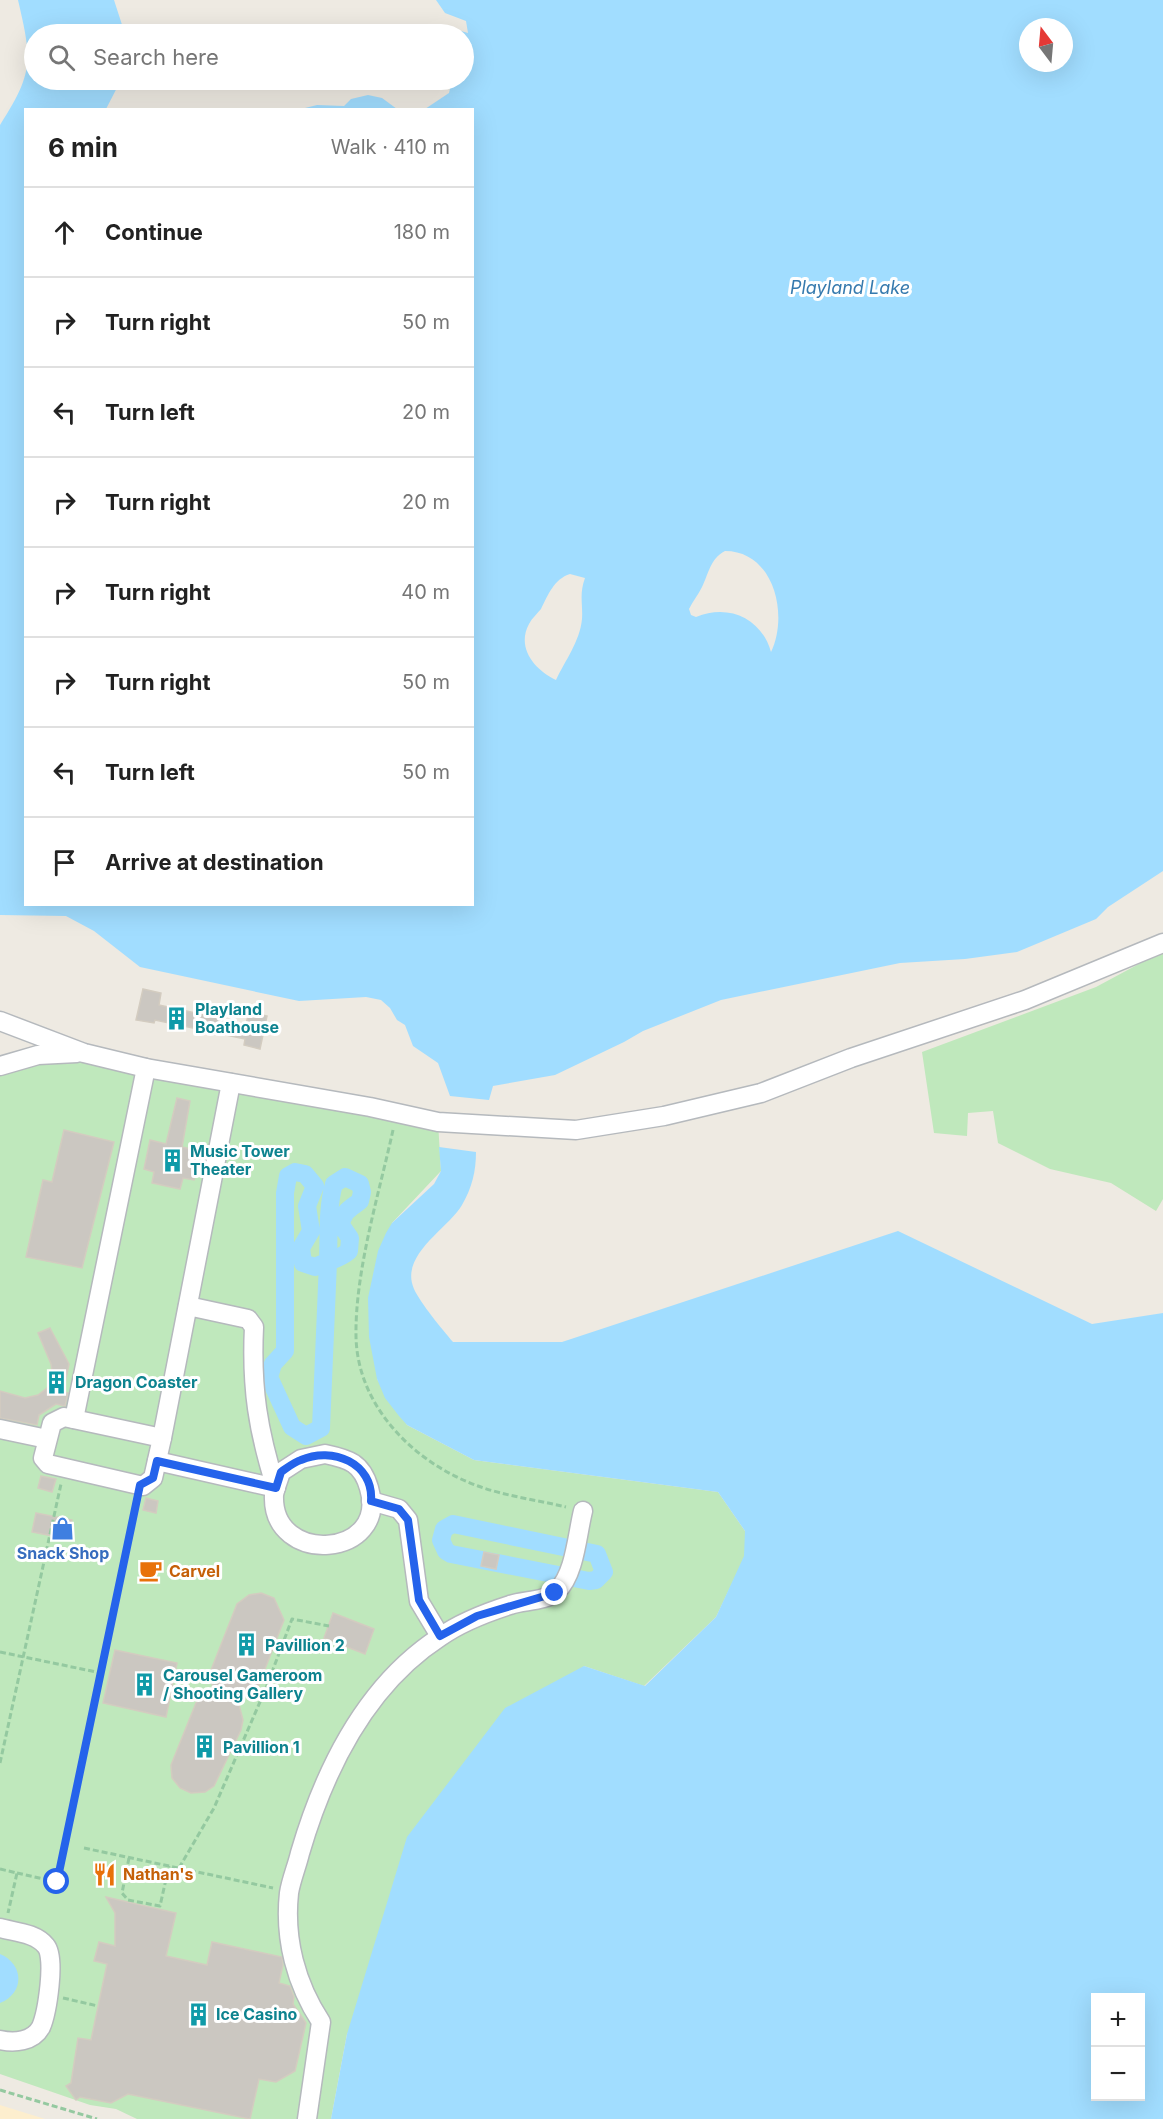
<!DOCTYPE html>
<meta charset="utf-8">
<style>
:root{--surface:#fff;--page:#f2f2f2;--text:#222;--muted:#767676;--line:#e0e0e0}
body{margin:0;font-family:Inter,sans-serif;background:var(--page);color:var(--text)}
.controls{position:absolute;right:18px;bottom:18px;display:grid;overflow:hidden;border-radius:0px;box-shadow:0 6px 24px #0002}
.controls button{width:54px;height:54px;display:grid;place-items:center;padding:0;border:0;border-bottom:2px solid var(--line);background:var(--surface);color:var(--text);font:30px sans-serif}
.compass{position:absolute;left:1019px;top:18px;width:54px;height:54px;border-radius:50%;background:var(--surface);box-shadow:0 6px 24px #0002;rotate:344deg}
.stop{position:absolute;width:18px;height:18px;margin:-14px;border:4px solid #2563eb;border-radius:50%;background:#fff}
.stop.end{background:#2563eb;border-color:#fff;box-shadow:0 2px 6px #0008}
.list{margin:0;padding:0;list-style:none}
h2{display:flex;justify-content:space-between;align-items:center;height:78px;margin:0;padding:0 24px;font-size:26px}
h2 small{font-size:20px;font-weight:400;color:var(--muted)}
.list li{display:grid;grid-template-columns:39px 1fr auto;gap:18px;align-items:center;box-sizing:border-box;height:90px;padding:0 24px;border-top:2px solid var(--line)}
.list b{display:block;font-size:22px;white-space:nowrap}
.list em{font-size:20px;font-style:normal;color:var(--muted)}
.icon{flex:none;width:33px;height:33px;fill:none;stroke:currentColor;stroke-width:2;stroke-linecap:round;stroke-linejoin:round}
.map{position:relative;flex:none;width:1163px;height:2119px;overflow:hidden}
.search{position:absolute;background:var(--surface);box-shadow:0 6px 24px #0002;left:24px;top:24px;width:450px;height:66px;display:flex;align-items:center;gap:15px;box-sizing:border-box;padding:0 21px;border-radius:33px;color:var(--muted);font-size:22px}
.panel{position:absolute;background:var(--surface);box-shadow:0 6px 24px #0002;left:24px;top:108px;width:450px;height:798px;border-radius:0px}
.map>svg:first-child{display:block}
.green{fill:#bfe8bc}
.sand{fill:#fdeece}
.water{fill:#a1ddff;fill-rule:evenodd}
.lines{fill:none;stroke-linecap:round;stroke-linejoin:round}
.canal{stroke:#a1ddff;stroke-width:18}
.building{fill:#cbc7c1;stroke:#d3ccc0;stroke-width:1.5}
.minor-casing{stroke:#b5b9bd;stroke-width:21}
.path{stroke:#94c9a0;stroke-width:3;stroke-dasharray:6 3;stroke-linecap:butt}
.minor{stroke:#fff;stroke-width:18}
.route{stroke:#2563eb;stroke-width:8}
.labels{text-anchor:middle;dominant-baseline:central;stroke-width:6;stroke-linejoin:round;paint-order:stroke}
.culture-label{font-size:16px;font-weight:bold;fill:#0d838f;stroke:#fff;text-anchor:start}
.shop-label{font-size:16px;font-weight:bold;fill:#366cbe;stroke:#fff}
.food-label{font-size:16px;font-weight:bold;fill:#c56008;stroke:#fff;text-anchor:start}
.water-label{font-size:18px;font-style:italic;fill:#367aae;stroke:#fff}
</style>
<div class="map">
<svg width="1163" height="2119" viewBox="0 0 1163 2119">
<rect width="100%" height="100%" fill="#eeeae2"/>
<g class="green">
<path d="M1163,951V1199L1156,1211L1111,1183L1050,1169L998,1143L993,1111L968,1113L967,1136L934,1133L922,1052L1096,987Z"/>
<path d="M84,1053L438,1122L441,1171L392,1223L377,1379L407,1425L474,1460L718,1492L745,1531V1556L716,1617L644,1686L584,1666L347,2034L331,2119H137L116,2109L90,2105L0,2074V1066Z"/>
</g>
<path class="sand" d="M0,2105L45,2119H0Z"/>
<g class="water">
<path d="M18,0H114L125,34H34V80H121L106,109L26,110V904H472V110L425,109L449,93L452,80H464V34H459L461,31L468,33L466,21L445,13L436,0H1163V871L1108,907L1096,919L1017,952L965,959L900,963L721,1000L643,1031L624,1042L555,1075L493,1086L489,1100L450,1096L438,1063L413,1046L405,1025L397,1020L390,1008L381,1000L366,997L299,1001L140,967L94,931L66,916L0,915V125C34,72 32,60 18,0ZM1028,27H1064V63H1028ZM725,551C774,551 789,615 771,652C762,619 729,603 696,617L691,615L689,609C693,601 698,595 702,587C709,573 710,559 725,551ZM570,574L585,578C579,594 583,604 582,619C580,641 565,661 556,680C535,670 516,648 529,624C532,618 537,614 541,609C548,595 554,579 570,574Z"/>
<path d="M368,95L382,98L397,109H301L317,105L344,106L351,99Z"/>
<path d="M439,1147L476,1152C476,1171 472,1188 462,1205C448,1229 399,1255 414,1289C421,1304 442,1329 453,1342H562L898,1231L1092,1324L1163,1313V2119H331L347,2034L407,1837L505,1708L584,1666L645,1686L716,1617L744,1556L745,1531L718,1492L474,1460L407,1425L399,1416L385,1398L377,1379L369,1337L368,1298L378,1251L386,1233L392,1223L434,1184L441,1171ZM1096,1998H1140V2096H1096Z"/>
<path d="M0,1954C24,1964 25,1993 0,2003Z"/>
</g>
<g class="lines">
<g class="canal">
<path d="M285,1193L288,1176L295,1172L305,1174L315,1186L307,1206L311,1231L301,1248L303,1263L315,1267C327,1261 339,1260 349,1251L350,1238L341,1225C343,1211 350,1209 360,1201L362,1192L360,1184L345,1177L334,1184C327,1208 329,1236 328,1262C326,1317 323,1372 321,1428L306,1436L292,1427L269,1377L273,1364L285,1351V1193"/>
<path d="M453,1524L597,1554L604,1572L596,1580L589,1581L451,1554L446,1551L441,1540L444,1529Z"/>
</g>
</g>
<g class="building">
<path d="M143,989L161,993L159,1005L246,1024L249,1012L267,1016L260,1049L244,1045L245,1039L155,1020L154,1023L136,1020Z"/>
<path d="M177,1098L190,1101L182,1147L200,1151L194,1180L183,1178L180,1189L152,1183L154,1172L144,1169L150,1140L166,1144Z"/>
<path d="M64,1130L114,1142L82,1268L26,1257L43,1180L52,1182Z"/>
<path d="M50,1328L69,1364L63,1392L68,1393L65,1406L56,1404L39,1415L37,1425L0,1418V1391L25,1398L38,1395L47,1388L53,1377L51,1364L38,1333Z"/>
<path d="M41,1476L56,1479L52,1492L38,1488Z"/>
<path d="M146,1498L158,1501L156,1513L143,1510Z"/>
<path d="M36,1513L72,1520L68,1539L32,1532Z"/>
<path d="M484,1552L499,1555L496,1569L481,1566Z"/>
<path d="M261,1593L274,1598L284,1620L258,1687L248,1695L237,1697L243,1720L241,1730L214,1786L205,1792L191,1793L180,1788L172,1778L171,1765L196,1703L204,1695L213,1693L211,1670L237,1604L249,1595Z"/>
<path d="M333,1613L374,1629L365,1654L324,1638Z"/>
<path d="M115,1650L177,1663L166,1717L103,1703Z"/>
<path d="M106,1897L176,1913L166,1956L207,1965L212,1942L282,1957L283,1965L279,1983L290,1986L294,1997L293,2004L306,2023L295,2071L276,2082L259,2079L250,2119L128,2094L111,2103L80,2097L76,2100L66,2086L71,2083L78,2038L91,2040L107,1964L94,1961L99,1942L115,1946V1913Z"/>
</g>
<g class="lines">
<defs>
<g id="minor">
<path d="M0,1021L84,1053L146,1068L370,1107L438,1122L576,1130L664,1116L761,1093L851,1058L1025,1000L1163,943"/>
<path d="M0,1066L38,1055L77,1053"/>
<path d="M64,1417L162,1438L153,1478L143,1486L48,1464L43,1458L52,1423Z"/>
<path d="M74,1419L146,1068"/>
<path d="M0,1429L47,1439"/>
<path d="M162,1438L231,1083"/>
<path d="M325,1454C349,1459 362,1463 369,1488C390,1558 271,1567 274,1495C275,1488 279,1479 281,1472L301,1459Z"/>
<path d="M157,1461L276,1488C258,1431 251,1388 254,1327L248,1319L188,1306"/>
<path d="M371,1501L399,1509L408,1520L419,1601L440,1636"/>
<path d="M0,1928C15,1932 36,1933 46,1946C56,1958 47,2013 41,2027C33,2042 14,2043 0,2040"/>
<path d="M307,2119L321,2022C296,1984 284,1939 289,1893C291,1880 297,1866 300,1853C324,1771 366,1685 440,1637C461,1622 485,1613 510,1605C524,1600 545,1602 557,1591C575,1574 577,1535 583,1511"/>
</g>
</defs>
<use href="#minor" class="minor-casing"/>
<g class="path">
<path d="M393,1130C379,1194 355,1271 356,1336C357,1406 414,1463 478,1486C505,1496 537,1500 566,1507"/>
<path d="M0,1652L101,1673"/>
<path d="M0,1763L61,1484"/>
<path d="M84,1848L273,1888"/>
<path d="M129,1858L122,1893L128,1900L160,1906L169,1866"/>
<path d="M179,1868L214,1808L266,1688L292,1619L329,1626"/>
<path d="M0,1869L17,1873L8,1913"/>
<path d="M17,1873L57,1882L137,1501"/>
<path d="M63,1998L98,2006"/>
<path d="M0,2090L97,2119"/>
</g>
<use href="#minor" class="minor"/>
</g>
<g class="lines">
<path class="route" d="M57,1882L140,1485L153,1478L157,1461L276,1488L281,1472C287,1468 294,1462 301,1460C332,1446 374,1463 371,1501L399,1509L408,1520L419,1600L440,1636L477,1616L555,1593"/>
</g>
<defs>
<symbol id="building-bare" viewBox="-9 -9 18 18"><path d="M-4-6H4V6H1V3H-1V6H-4ZM-2.5-4.3h1.7v1.8h-1.7ZM.8-4.3h1.7v1.8H.8ZM-2.5-1h1.7V.8h-1.7ZM.8-1h1.7V.8H.8Z" fill="#0f9aa8" stroke="#fff" stroke-width="2.5" paint-order="stroke"/></symbol>
<symbol id="shop-bare" viewBox="-9 -9 18 18"><path d="M-5-2.5h2.3a2.7 3.5 0 0 1 5.4 0H5L5.5 6h-11ZM-1.5-2.5h3a1.5 2.3 0 0 0-3 0Z" fill="#3f7fe0" stroke="#fff" stroke-width="2.5" paint-order="stroke"/></symbol>
<symbol id="cafe-bare" viewBox="-9 -9 18 18"><path d="M-5.5-4.5H6V0H3Q3 3.5 0 3.5H-2.5Q-5.5 3.5-5.5 0ZM3-3.2v2h1.7v-2ZM-6 4.5H4V6H-6Z" fill="#e8710a" stroke="#fff" stroke-width="2.5" paint-order="stroke"/></symbol>
<symbol id="restaurant-bare" viewBox="-9 -9 18 18"><path d="M-5-6h1v4h1v-4h1v4h1v-4h1v5L-1.5 .5V6h-2V.5L-5-1ZM5-6V6H3V1.5H1.5Q1.5-4 5-6Z" fill="#e8710a" stroke="#fff" stroke-width="2.5" paint-order="stroke"/></symbol>
</defs>
<g fill-rule="evenodd">
<use href="#building-bare" x="160" y="1002" width="33" height="33"/>
<use href="#building-bare" x="156" y="1144" width="33" height="33"/>
<use href="#building-bare" x="40" y="1366" width="33" height="33"/>
<use href="#shop-bare" x="46" y="1512" width="33" height="33"/>
<use href="#cafe-bare" x="134" y="1554" width="33" height="33"/>
<use href="#building-bare" x="230" y="1628" width="33" height="33"/>
<use href="#building-bare" x="128" y="1668" width="33" height="33"/>
<use href="#building-bare" x="188" y="1730" width="33" height="33"/>
<use href="#restaurant-bare" x="88" y="1858" width="33" height="33"/>
<use href="#building-bare" x="182" y="1998" width="33" height="33"/>
</g>
<g class="labels">
<g class="culture-label">
<text x="195" y="1009">Playland<tspan x="195" dy="18">Boathouse</tspan></text>
<text x="190" y="1151">Music Tower<tspan x="190" dy="18">Theater</tspan></text>
<text x="75" y="1382">Dragon Coaster</text>
<text x="265" y="1645">Pavillion 2</text>
<text x="163" y="1675">Carousel Gameroom<tspan x="163" dy="18">/ Shooting Gallery</tspan></text>
<text x="223" y="1747">Pavillion 1</text>
<text x="216" y="2014">Ice Casino</text>
</g>
<g class="shop-label">
<text x="63" y="1553">Snack Shop</text>
</g>
<g class="food-label">
<text x="169" y="1571">Carvel</text>
<text x="123" y="1874">Nathan's</text>
</g>
<g class="water-label">
<text x="850" y="287">Playland Lake</text>
</g>
</g>
</svg>
<div class="controls">
<button>+</button>
<button>−</button>
</div>
<svg class="compass" viewBox="-18 -18 36 36"><path d="M0-13l5 13h-10z" fill="#e53935"/><path d="M0 13l5-13h-10z" fill="#767676"/></svg>
<div class="stop" style="left:57px;top:1882px"></div>
<div class="stop end" style="left:555px;top:1593px"></div>
<div class="search"><svg class="icon" aria-label="search" viewBox="0 0 24 24"><circle cx="10" cy="10" r="6"/><path d="M15 15l6 6"/></svg>Search here</div>
<section class="panel">
<h2>6 min<small>Walk · 410 m</small></h2>
<ul class="list">
<li><svg class="icon" aria-label="ahead" viewBox="0 0 24 24"><path d="M12 20V5M6 11l6-6 6 6"/></svg><div><b>Continue</b></div><em>180 m</em></li>
<li><svg class="icon" aria-label="right" viewBox="0 0 24 24"><path d="M7 20v-9h11M14 6l5 5-5 5"/></svg><div><b>Turn right</b></div><em>50 m</em></li>
<li><svg class="icon" aria-label="left" viewBox="0 0 24 24"><path d="M17 20v-9H6M10 6l-5 5 5 5"/></svg><div><b>Turn left</b></div><em>20 m</em></li>
<li><svg class="icon" aria-label="right" viewBox="0 0 24 24"><path d="M7 20v-9h11M14 6l5 5-5 5"/></svg><div><b>Turn right</b></div><em>20 m</em></li>
<li><svg class="icon" aria-label="right" viewBox="0 0 24 24"><path d="M7 20v-9h11M14 6l5 5-5 5"/></svg><div><b>Turn right</b></div><em>40 m</em></li>
<li><svg class="icon" aria-label="right" viewBox="0 0 24 24"><path d="M7 20v-9h11M14 6l5 5-5 5"/></svg><div><b>Turn right</b></div><em>50 m</em></li>
<li><svg class="icon" aria-label="left" viewBox="0 0 24 24"><path d="M17 20v-9H6M10 6l-5 5 5 5"/></svg><div><b>Turn left</b></div><em>50 m</em></li>
<li><svg class="icon" aria-label="arrive" viewBox="0 0 24 24"><path d="M6 21V4h12l-3 4 3 4H6"/></svg><div><b>Arrive at destination</b></div></li>
</ul>
</section>
</div>
